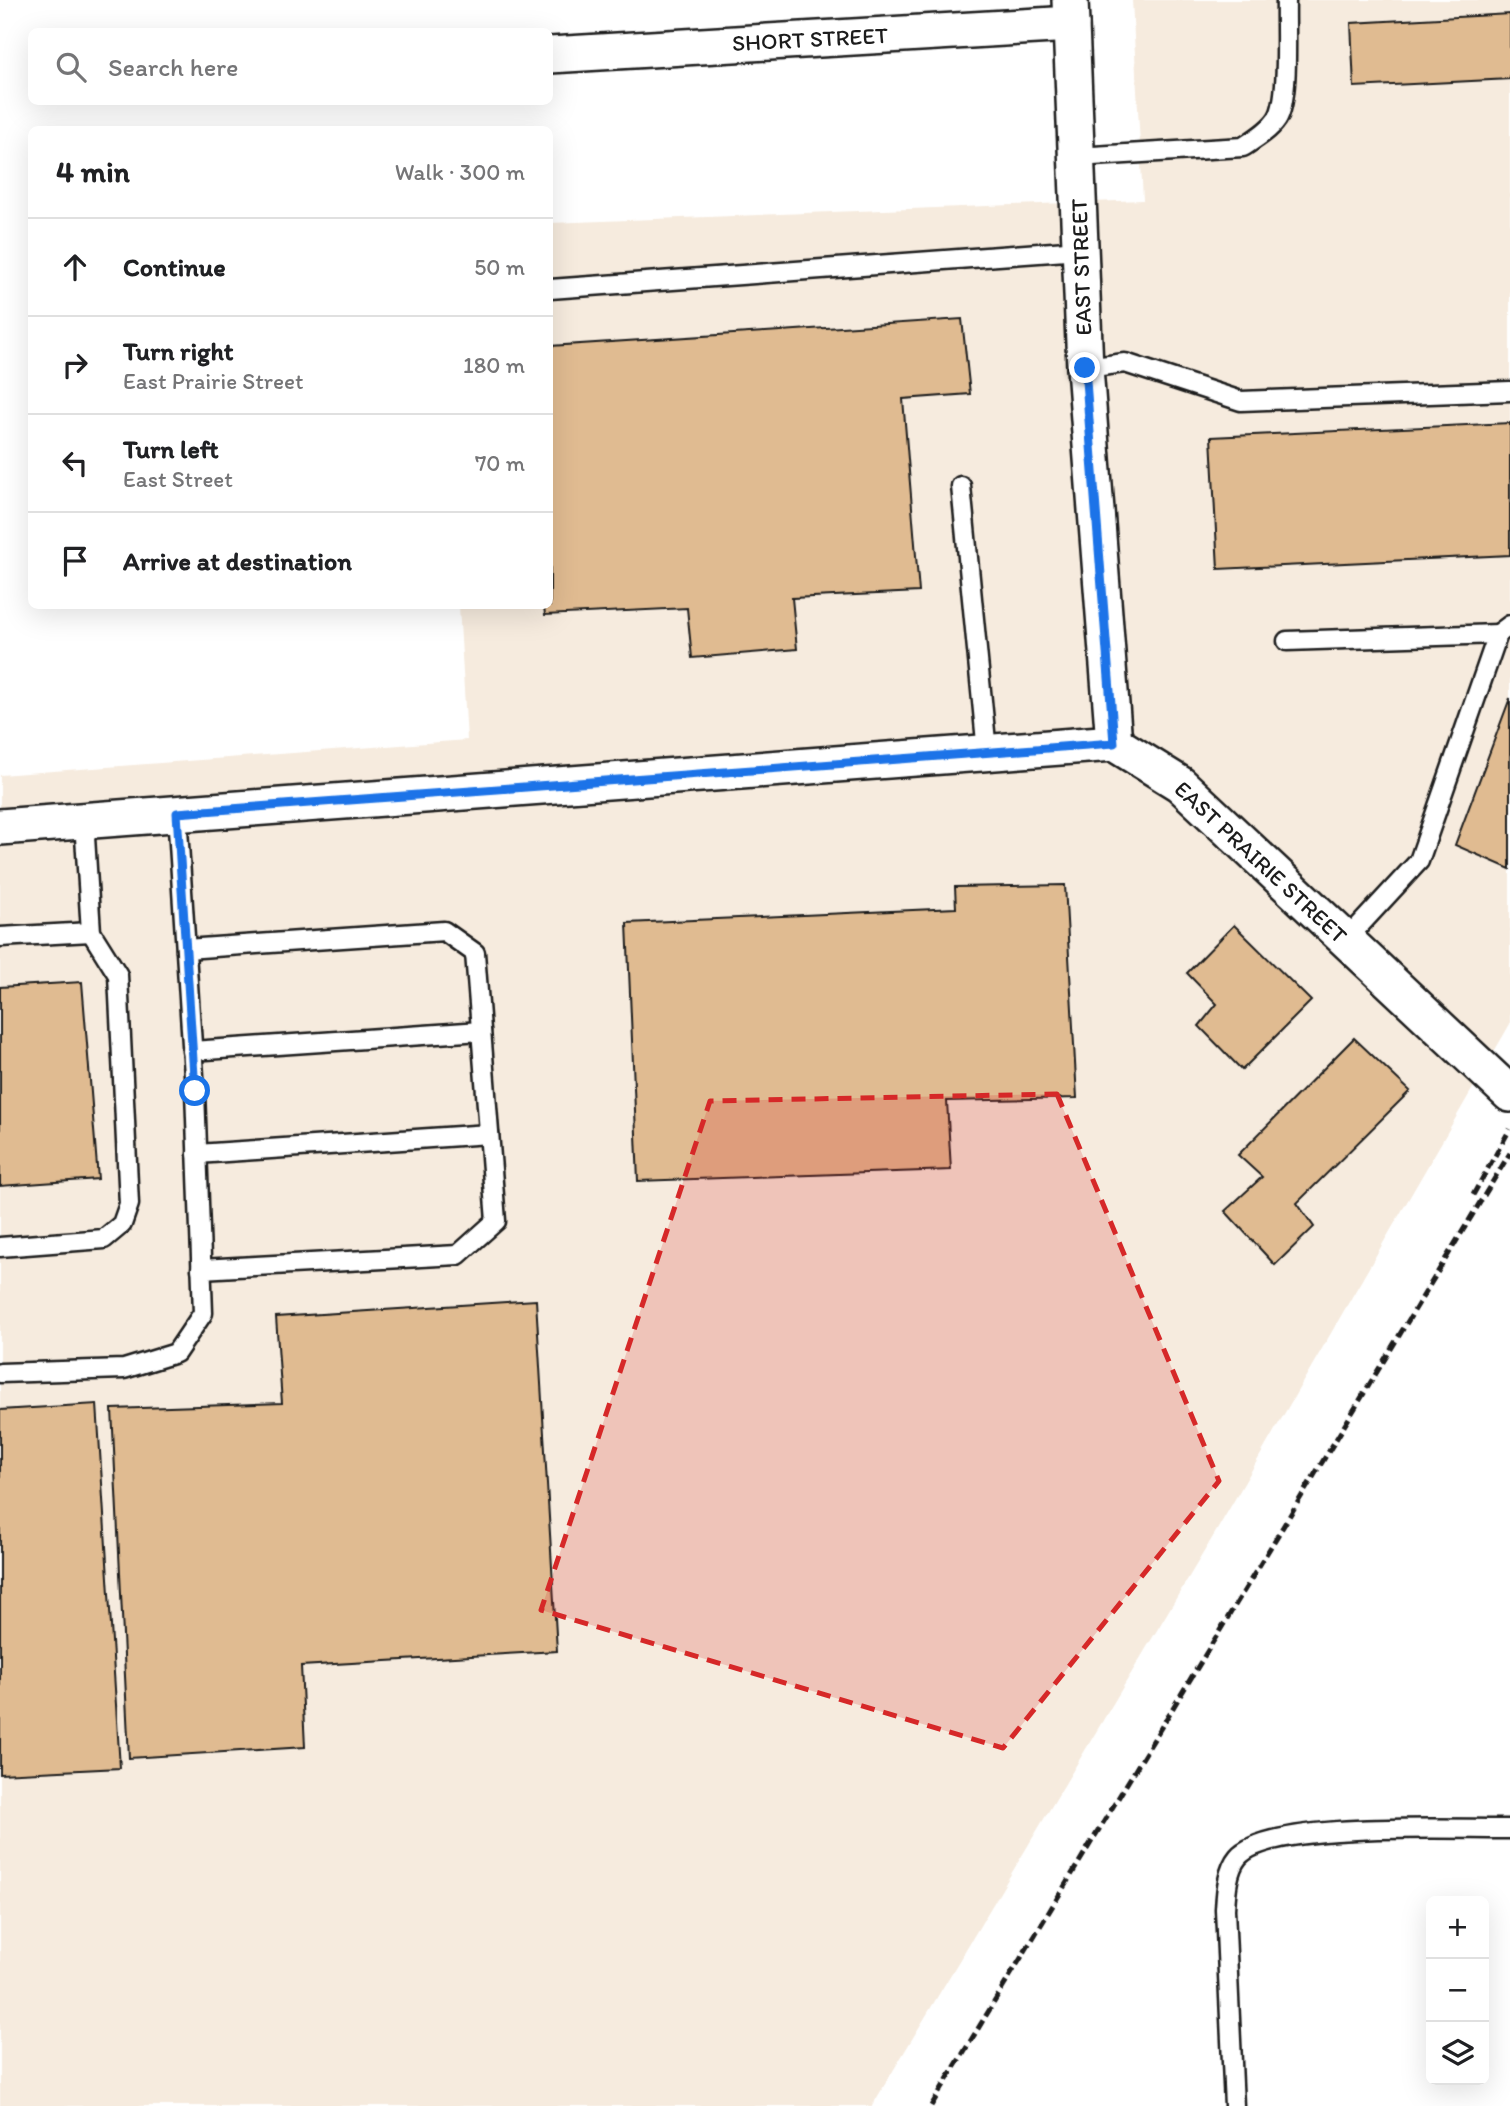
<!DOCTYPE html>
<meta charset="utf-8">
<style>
:root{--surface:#fff;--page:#f6f6f6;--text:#202124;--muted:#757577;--line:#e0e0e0}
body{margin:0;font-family:Itim,sans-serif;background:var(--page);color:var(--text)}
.controls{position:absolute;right:21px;bottom:21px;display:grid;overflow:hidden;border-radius:10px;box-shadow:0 7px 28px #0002}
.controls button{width:63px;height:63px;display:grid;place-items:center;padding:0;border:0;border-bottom:2px solid var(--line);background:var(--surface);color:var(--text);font:35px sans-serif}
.stop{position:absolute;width:21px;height:21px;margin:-16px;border:5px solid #1a73e8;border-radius:50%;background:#fff}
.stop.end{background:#1a73e8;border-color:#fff;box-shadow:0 2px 7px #0008}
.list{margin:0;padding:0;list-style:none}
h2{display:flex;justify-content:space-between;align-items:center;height:91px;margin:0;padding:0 28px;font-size:30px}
h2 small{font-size:23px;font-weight:400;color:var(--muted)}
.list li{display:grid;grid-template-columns:46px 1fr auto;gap:21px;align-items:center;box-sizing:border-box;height:98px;padding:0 28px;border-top:2px solid var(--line)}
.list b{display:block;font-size:26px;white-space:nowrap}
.list p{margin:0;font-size:23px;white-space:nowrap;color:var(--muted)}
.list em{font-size:23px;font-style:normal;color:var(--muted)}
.icon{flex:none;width:38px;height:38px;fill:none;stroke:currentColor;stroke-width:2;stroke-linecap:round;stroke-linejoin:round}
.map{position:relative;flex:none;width:1510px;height:2106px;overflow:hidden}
.search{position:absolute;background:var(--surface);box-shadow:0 7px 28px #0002;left:28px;top:28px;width:525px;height:77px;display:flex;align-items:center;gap:18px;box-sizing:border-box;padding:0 24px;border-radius:10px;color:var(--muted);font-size:26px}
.panel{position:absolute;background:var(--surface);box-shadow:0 7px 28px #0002;left:28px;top:126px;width:525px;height:483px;border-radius:10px}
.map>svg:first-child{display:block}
.built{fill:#f6ebde}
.building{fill:#e0bb91;stroke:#1c1c1c;stroke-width:2}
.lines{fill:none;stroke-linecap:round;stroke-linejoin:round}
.service-casing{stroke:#1c1c1c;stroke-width:23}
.minor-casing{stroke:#1c1c1c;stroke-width:40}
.service{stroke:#fff;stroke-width:18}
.minor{stroke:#fff;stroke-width:35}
.rail{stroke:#1c1c1c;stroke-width:5;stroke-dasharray:10 5;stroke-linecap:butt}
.route{stroke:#1a73e8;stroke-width:9}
.marked{fill:#d62828;fill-opacity:0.2;stroke:#d62828;stroke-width:5;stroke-dasharray:14 9;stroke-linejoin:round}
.labels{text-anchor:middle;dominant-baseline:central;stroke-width:5;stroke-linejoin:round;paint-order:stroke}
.street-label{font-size:23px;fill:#1c1c1c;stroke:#fff}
</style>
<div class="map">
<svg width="1510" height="2106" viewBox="0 0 1510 2106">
<rect width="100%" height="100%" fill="#fff"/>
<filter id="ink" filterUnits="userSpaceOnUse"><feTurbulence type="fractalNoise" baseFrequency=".0143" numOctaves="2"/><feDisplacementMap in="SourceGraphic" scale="14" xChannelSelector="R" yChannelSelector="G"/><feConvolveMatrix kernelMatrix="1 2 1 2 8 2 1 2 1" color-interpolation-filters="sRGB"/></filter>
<g filter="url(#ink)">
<path class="built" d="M1132,0H1510V1024L1217,1530L872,2106H0V775L467,740L459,606H550V223L1143,200Z"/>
<g class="building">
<path d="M1510,14V79L1354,87L1351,23Z"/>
<path d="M962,319L970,394L903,399L919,592L792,598L797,649L692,658L687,608L545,615L544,606H550V346Z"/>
<path d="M1510,423V555L1218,569L1211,437Z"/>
<path d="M1510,698V869L1455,845Z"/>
<path d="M1065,885L1077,1098L947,1101L951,1170L638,1181L627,923L956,908L955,887Z"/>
<path d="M1234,925L1311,1001L1242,1070L1199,1026L1217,1004L1187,973Z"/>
<path d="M82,982L98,1179L0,1186V987Z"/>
<path d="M1354,1038L1410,1091L1297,1203L1314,1227L1275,1265L1225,1211L1262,1177L1238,1155Z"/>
<path d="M536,1300L557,1651L301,1666L305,1747L129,1758L112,1409L282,1403L276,1317Z"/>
<path d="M97,1404L120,1768L0,1774V1410Z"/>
</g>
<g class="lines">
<defs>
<g id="service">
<path d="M1076,157L1243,147C1255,139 1269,131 1277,119C1290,99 1285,27 1286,0"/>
<path d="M550,289L1080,250"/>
<path d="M1085,368L1125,363L1241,401L1510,391"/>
<path d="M961,486L987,752"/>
<path d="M1287,641L1498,634"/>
<path d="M0,937L91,932"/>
<path d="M1346,940L1419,861L1498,634L1510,625"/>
<path d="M186,949L444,931L475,953L496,1221L458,1255L201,1269"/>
<path d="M192,1051L481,1031"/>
<path d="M197,1154L489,1134"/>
<path d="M0,1247L104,1239L122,1224L129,1204L118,975L91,932L84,821"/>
<path d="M0,1373L124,1369L176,1353L203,1313L195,1091L177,813"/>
<path d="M1234,2106L1225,1909C1226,1893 1227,1870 1238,1857C1269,1820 1458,1830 1510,1829"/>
</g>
<g id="minor">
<path d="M1070,0L1085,368L1114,743"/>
<path d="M550,55L1071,24"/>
<path d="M0,827L1114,743L1180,784L1510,1094"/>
</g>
</defs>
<use href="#service" class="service-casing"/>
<use href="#minor" class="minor-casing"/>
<use href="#service" class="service"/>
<use href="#minor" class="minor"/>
<g class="rail">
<path d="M1473,1195L1510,1129"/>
<path d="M931,2106L1510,1153"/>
</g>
</g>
</g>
<g class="lines" filter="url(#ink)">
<path class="route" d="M195,1091L177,813L1114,743L1085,368"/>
</g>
<path class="marked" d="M1057,1094L1219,1481L1003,1748L541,1610L710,1101Z"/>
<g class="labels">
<g class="street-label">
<text transform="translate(810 39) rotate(-3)">SHORT STREET</text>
<text transform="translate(1081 267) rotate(-92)">EAST STREET</text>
<text transform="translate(1261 862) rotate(43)">EAST PRAIRIE STREET</text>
</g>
</g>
</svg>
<div class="controls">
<button>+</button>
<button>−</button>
<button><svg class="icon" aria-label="layers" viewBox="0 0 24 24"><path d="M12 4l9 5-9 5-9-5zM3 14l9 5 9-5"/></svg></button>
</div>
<div class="stop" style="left:195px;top:1091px"></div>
<div class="stop end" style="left:1085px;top:368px"></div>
<div class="search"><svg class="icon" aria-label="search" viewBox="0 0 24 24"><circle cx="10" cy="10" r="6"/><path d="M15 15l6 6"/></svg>Search here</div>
<section class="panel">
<h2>4 min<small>Walk · 300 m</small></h2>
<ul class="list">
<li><svg class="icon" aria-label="ahead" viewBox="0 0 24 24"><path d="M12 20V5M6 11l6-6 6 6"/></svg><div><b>Continue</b></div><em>50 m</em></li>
<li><svg class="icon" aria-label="right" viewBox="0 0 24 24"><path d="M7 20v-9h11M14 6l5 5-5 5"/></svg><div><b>Turn right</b><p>East Prairie Street</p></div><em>180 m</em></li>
<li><svg class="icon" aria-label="left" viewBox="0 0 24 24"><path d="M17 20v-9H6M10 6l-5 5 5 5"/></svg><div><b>Turn left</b><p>East Street</p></div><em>70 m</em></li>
<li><svg class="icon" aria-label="arrive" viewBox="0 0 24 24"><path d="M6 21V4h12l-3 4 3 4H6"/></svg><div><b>Arrive at destination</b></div></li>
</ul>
</section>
</div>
